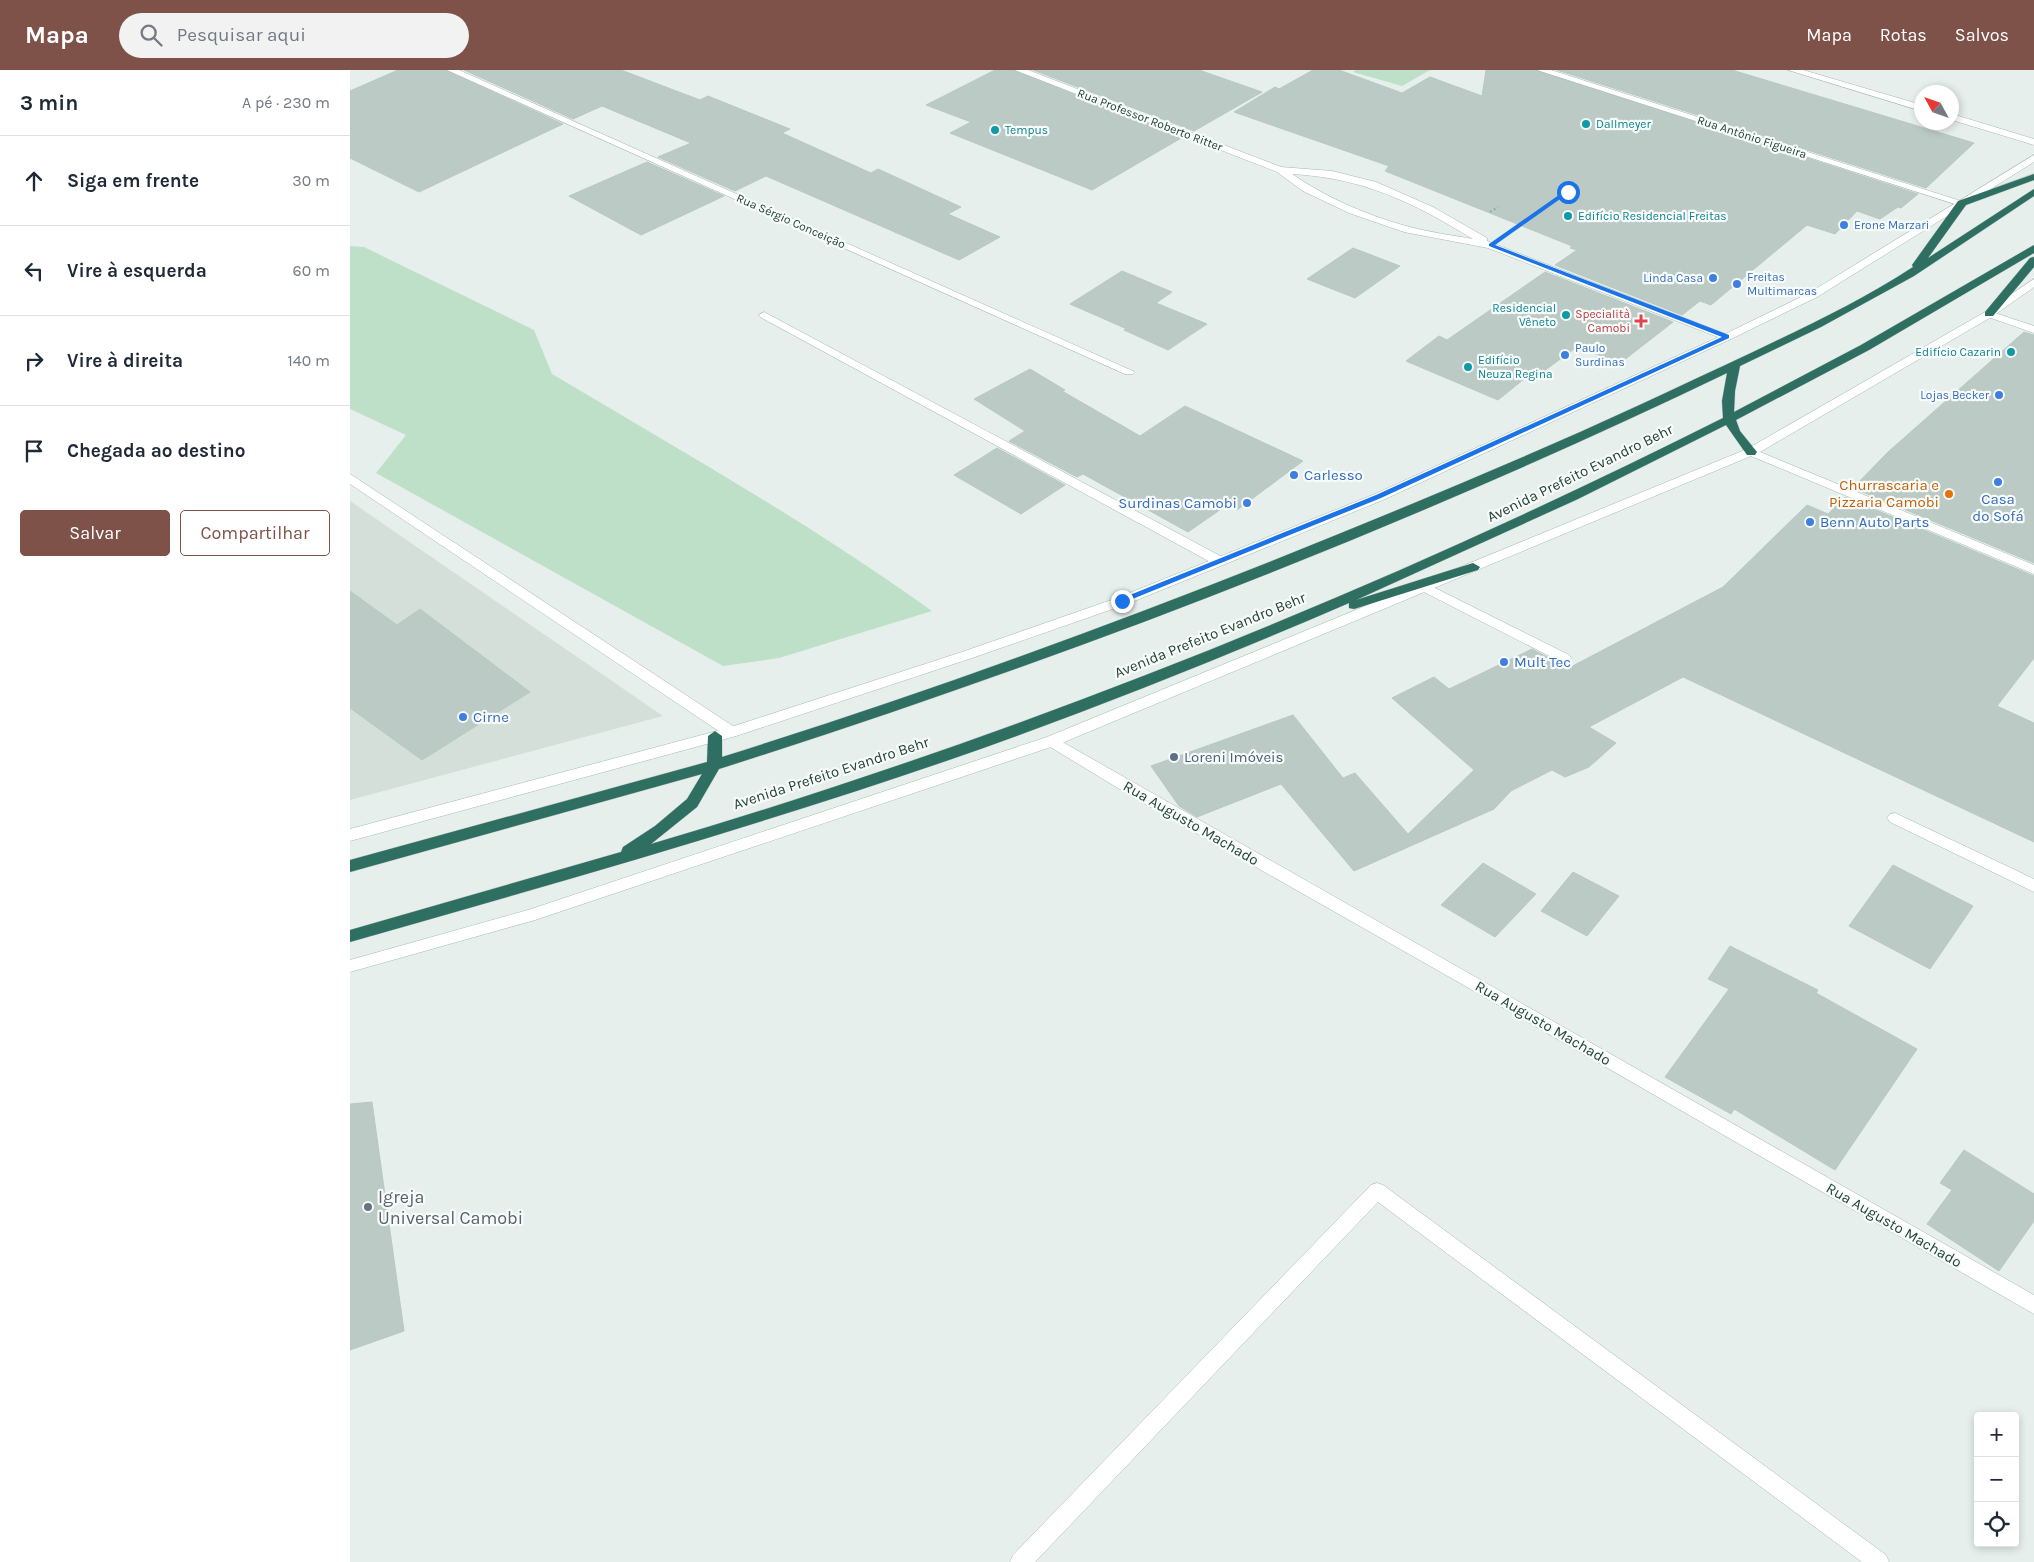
<!DOCTYPE html>
<html lang="pt">
<meta charset="utf-8">
<style>
:root{--surface:#fff;--page:#f2f2f3;--text:#1f2937;--muted:#747a83;--line:#e0e1e3;--accent:#7f5249}
body{margin:0;font-family:Karla,sans-serif;background:var(--page);color:var(--text)}
.controls{position:absolute;right:15px;bottom:15px;display:grid;overflow:hidden;border-radius:5px;box-shadow:0 2px 8px #0003}
.controls button{width:45px;height:45px;display:grid;place-items:center;padding:0;border:0;border-bottom:1px solid var(--line);background:var(--surface);color:var(--text);font:25px sans-serif}
.compass{position:absolute;left:1564px;top:15px;width:45px;height:45px;border-radius:50%;background:var(--surface);box-shadow:0 2px 8px #0003;rotate:310deg}
.stop{position:absolute;width:15px;height:15px;margin:-11px;border:4px solid #1a73e8;border-radius:50%;background:#fff}
.stop.end{background:#1a73e8;border-color:#fff;box-shadow:0 1px 5px #0008}
.list{margin:0;padding:0;list-style:none}
h2{display:flex;justify-content:space-between;align-items:center;height:65px;margin:0;padding:0 20px;font-size:21px}
h2 small{font-size:16px;font-weight:400;color:var(--muted)}
.list li{display:grid;grid-template-columns:32px 1fr auto;gap:15px;align-items:center;box-sizing:border-box;height:90px;padding:0 20px;border-top:1px solid var(--line)}
.list b{display:block;font-size:19px;white-space:nowrap}
.list em{font-size:16px;font-style:normal;color:var(--muted)}
.actions{display:flex;gap:10px;padding:15px 20px}
.actions a{flex:1;padding:11px 0;border:1px solid var(--accent);border-radius:5px;text-align:center;font-size:18px;color:var(--accent)}
.actions .main{background:var(--accent);color:#fff}
.icon{flex:none;width:28px;height:28px;fill:none;stroke:currentColor;stroke-width:2;stroke-linecap:round;stroke-linejoin:round}
.map{position:relative;flex:none;width:1684px;height:1492px;overflow:hidden}
header{display:flex;align-items:center;gap:30px;box-sizing:border-box;height:70px;padding:0 25px;background:var(--accent);color:#fff}
header strong{font-size:24px}
nav{display:flex;gap:28px;margin-inline-start:auto;font-size:18px}
.search{width:350px;height:45px;background:var(--page);display:flex;align-items:center;gap:12px;box-sizing:border-box;padding:0 18px;border-radius:28px;color:var(--muted);font-size:19px}
main{display:flex}
aside{flex:1;background:var(--surface)}
.map>svg:first-child{display:block}
.built{fill:#d4dfda}
.green{fill:#bfe0c8}
.building{fill:#bbcac4;stroke:#b8c9c2}
.lines{fill:none;stroke-linecap:round;stroke-linejoin:round}
.lane-casing{stroke:#a8b8b2;stroke-width:1}
.street-casing{stroke:#a8b8b2;stroke-width:1}
.secondary-casing{stroke:#a4bbb3;stroke-width:1}
.highway-casing{stroke:#c2cac8;stroke-width:1}
.path{stroke:#86b3a5;stroke-width:2;stroke-dasharray:2 2.5;stroke-linecap:butt}
.lane{fill:#fff;fill-rule:evenodd}
.street{fill:#fff;fill-rule:evenodd}
.secondary{fill:#fff;fill-rule:evenodd}
.highway{fill:#2f6f62;fill-rule:evenodd}
.route{fill:#1a73e8}
.culture-dot{fill:#0f9aa8;stroke:#f7fbf9;stroke-width:2}
.shop-dot{fill:#3f7fe0;stroke:#f7fbf9;stroke-width:2}
.health-dot{fill:#e0444e;stroke:#f7fbf9;stroke-width:2}
.food-dot{fill:#e8710a;stroke:#f7fbf9;stroke-width:2}
.service-dot{fill:#5c6f8a;stroke:#f7fbf9;stroke-width:2}
.worship-dot{fill:#6b7280;stroke:#f7fbf9;stroke-width:2}
.labels{text-anchor:middle;dominant-baseline:central;stroke-width:4.5;stroke-linejoin:round;paint-order:stroke}
.far-street-label{font-size:12px;fill:#24423a;stroke:#f7fbf9}
.far-culture-label{font-size:12px;fill:#0d838f;stroke:#f7fbf9;text-anchor:start}
.far-shop-label{font-size:12px;fill:#366cbe;stroke:#f7fbf9;text-anchor:start}
.far-health-label{font-size:12px;fill:#be3a42;stroke:#f7fbf9;text-anchor:end}
.street-label{font-size:15px;fill:#24423a;stroke:#f7fbf9}
.shop-label{font-size:15px;fill:#366cbe;stroke:#f7fbf9;text-anchor:start}
.food-label{font-size:15px;fill:#c56008;stroke:#f7fbf9;text-anchor:end}
.service-label{font-size:15px;fill:#4e5e75;stroke:#f7fbf9;text-anchor:start}
.near-worship-label{font-size:18px;fill:#5b616d;stroke:#f7fbf9;text-anchor:start}
</style>
<header>
<strong>Mapa</strong>
<div class="search"><svg class="icon" aria-label="search" viewBox="0 0 24 24"><circle cx="10" cy="10" r="6"/><path d="M15 15l6 6"/></svg>Pesquisar aqui</div>
<nav><a>Mapa</a><a>Rotas</a><a>Salvos</a></nav>
</header>
<main>
<aside>
<h2>3 min<small>A pé · 230 m</small></h2>
<ul class="list">
<li><svg class="icon" aria-label="ahead" viewBox="0 0 24 24"><path d="M12 20V5M6 11l6-6 6 6"/></svg><div><b>Siga em frente</b></div><em>30 m</em></li>
<li><svg class="icon" aria-label="left" viewBox="0 0 24 24"><path d="M17 20v-9H6M10 6l-5 5 5 5"/></svg><div><b>Vire à esquerda</b></div><em>60 m</em></li>
<li><svg class="icon" aria-label="right" viewBox="0 0 24 24"><path d="M7 20v-9h11M14 6l5 5-5 5"/></svg><div><b>Vire à direita</b></div><em>140 m</em></li>
<li><svg class="icon" aria-label="arrive" viewBox="0 0 24 24"><path d="M6 21V4h12l-3 4 3 4H6"/></svg><div><b>Chegada ao destino</b></div></li>
</ul>
<div class="actions"><a class="main">Salvar</a><a>Compartilhar</a></div>
</aside>
<div class="map">
<svg width="1684" height="1492" viewBox="0 0 1684 1492">
<rect width="100%" height="100%" fill="#e6efeb"/>
<path class="built" d="M0,431L313,646L0,730Z"/>
<g class="green">
<path d="M1006,0H1080L1052,16L1003,2Z"/>
<path d="M0,176L14,177L184,260L202,304C330,380 461,454 582,541L429,588L373,596L26,403L56,365L0,339Z"/>
</g>
<g class="building">
<path d="M48,0H95L213,54L69,122L0,88V21Z"/>
<path d="M114,0H271L350,30L358,26L440,59L432,63L521,103L528,99L611,137L598,144L650,167L609,190L416,106L385,121L308,87L341,73L252,36L223,49Z"/>
<path d="M645,0H663L833,67L742,120L600,63L621,52L576,35Z"/>
<path d="M683,0H849L912,22L844,61Z"/>
<path d="M963,0H989L1052,23L1080,7L1132,26L1136,0H1185L1568,124L1551,138L1548,137L1530,149L1507,141L1485,164L1457,155L1361,235L1350,231L1332,245L1205,195L1227,180L1220,178L1222,176L1035,101L1039,96L884,42L925,17L929,19Z"/>
<path d="M1207,0H1382L1624,73L1576,118Z"/>
<path d="M297,92L374,126L291,165L219,126Z"/>
<path d="M1003,178L1050,196L1005,228L957,209Z"/>
<path d="M772,201L822,222L806,233L857,254L818,280L774,260L777,259L720,234Z"/>
<path d="M1195,202L1323,252L1269,294L1228,276L1190,304L1184,301L1148,330L1056,291L1089,266L1097,270Z"/>
<path d="M1674,262L1684,265V493L1503,418L1538,382Z"/>
<path d="M680,299L715,320L712,321L790,366L835,336L953,391L887,440L877,435L838,462L733,404L727,407L659,371L675,361L624,329Z"/>
<path d="M647,378L715,415L671,444L604,405Z"/>
<path d="M1495,427L1684,506V588L1647,636L1684,653V772L1333,607L1239,657L1266,673L1239,697L1215,707L1202,700L1161,721L1144,739L1004,801L931,714L847,747L829,736L801,696L943,645L993,708L1005,703L1058,764L1124,700L1042,628L1084,607L1099,619L1182,579L1201,589L1215,600L1373,517L1457,435L1478,444Z"/>
<path d="M0,521L47,555L70,539L180,622L72,690L0,638Z"/>
<path d="M1133,793L1186,824L1145,867L1091,835Z"/>
<path d="M1543,795L1623,836L1580,899L1499,856Z"/>
<path d="M1223,802L1269,826L1237,866L1191,841Z"/>
<path d="M1380,876L1468,920L1466,923L1567,979L1485,1100L1384,1039L1381,1044L1315,1007L1379,919L1358,909Z"/>
<path d="M22,1032L54,1261L0,1280V1034Z"/>
<path d="M1614,1080L1684,1124V1151L1649,1201L1577,1154L1602,1120L1590,1113Z"/>
</g>
<g class="lines">
<defs>
<g id="lane">
<path d="M97,0H109L785,302L783,304H775Z"/>
<path d="M414,242L874,488L875,491L874,494H864L410,247L409,245Z"/>
<path d="M0,404L386,658L388,662L386,666H376L0,414Z"/>
<path d="M1075,513L1219,585L1221,588L1219,591H1209L1070,520L1068,517L1070,514Z"/>
<path d="M1545,743L1684,809V822L1540,752L1537,748L1540,744Z"/>
<path d="M1027,1113L1033,1115L1536,1485L1539,1492H1512L1028,1132L685,1492H660L663,1485L1021,1115Z"/>
</g>
<g id="street">
<path d="M665,0H678L931,97L982,101L1026,112L1083,137L1137,168V171L1383,267L1381,269H1373L1138,178L1054,162L999,143L953,121L927,102ZM942,104C1014,108 1062,132 1123,169C1101,165 1077,162 1056,156C1016,145 975,127 942,104Z"/>
<path d="M1187,0H1201L1617,133L1608,135Z"/>
<path d="M1438,0H1453L1572,35V41Z"/>
<path d="M1602,44L1684,69V75L1602,50Z"/>
<path d="M1639,241L1684,256V263L1635,246L1634,244Z"/>
<path d="M702,666L1684,1225V1244L1117,917L781,726L697,675L695,671Z"/>
</g>
<g id="secondary">
<path d="M1684,85V92L1467,227L1381,269L1033,430L777,534L622,588L386,666L0,771V759L378,658L612,582L767,528L1025,424L1373,265L1459,223Z"/>
<path d="M1684,209V217L1643,246L1410,382L1684,495V504L1401,386L707,675L185,850L0,902V890L178,840L697,667L1397,379L1635,242Z"/>
</g>
<g id="highway">
<path d="M1684,104V110L1616,135L1578,188L1684,119V126L1564,206L1471,257L1390,296L1385,321L1384,342L1511,275L1684,175V183L1519,280L1386,350L1390,361L1407,382L1405,385H1397L1376,355L1228,429L1006,530L1123,493L1130,497L1128,500L1004,539L999,538V533C867,590 734,643 599,690C401,758 200,815 0,872V860L271,782L273,777L305,756L337,729L352,704L0,802V790L357,692L358,666L365,661L372,666V687C644,602 910,500 1173,387C1250,354 1326,318 1403,282C1457,256 1513,230 1563,197L1562,195L1608,131ZM1377,303L1372,331L1373,348C1029,521 671,665 301,774L347,737L369,699C712,590 1053,459 1377,303Z"/>
<path d="M1684,187V197L1643,246H1635V242L1680,188Z"/>
</g>
</defs>
<use href="#lane" class="lane-casing"/>
<use href="#street" class="street-casing"/>
<use href="#secondary" class="secondary-casing"/>
<use href="#highway" class="highway-casing"/>
<g class="path">
<path d="M1140,142L1148,137"/>
<path d="M1167,157L1218,122"/>
</g>
<use href="#lane" class="lane"/>
<use href="#street" class="street"/>
<use href="#secondary" class="secondary"/>
<use href="#highway" class="highway"/>
</g>
<path class="route" d="M1216,120L1220,122L1145,175L1379,265V268L1031,428L775,532H770V529L1026,425L1372,267L1139,176V174Z"/>
<g class="culture-dot">
<circle cx="1236" cy="54" r="5"/>
<circle cx="645" cy="60" r="5"/>
<circle cx="1218" cy="146" r="5"/>
<circle cx="1216" cy="245" r="5"/>
<circle cx="1661" cy="282" r="5"/>
<circle cx="1118" cy="297" r="5"/>
</g>
<g class="shop-dot">
<circle cx="1494" cy="155" r="5"/>
<circle cx="1363" cy="208" r="5"/>
<circle cx="1387" cy="214" r="5"/>
<circle cx="1215" cy="285" r="5"/>
<circle cx="1649" cy="325" r="5"/>
<circle cx="944" cy="405" r="5"/>
<circle cx="1648" cy="412" r="5"/>
<circle cx="897" cy="433" r="5"/>
<circle cx="1460" cy="452" r="5"/>
<circle cx="1154" cy="592" r="5"/>
<circle cx="113" cy="647" r="5"/>
</g>
<path class="health-dot" d="M1288.5 243.5h5v5h5v5h-5v5h-5v-5h-5v-5h5z"/>
<circle class="food-dot" cx="1599" cy="424" r="5"/>
<circle class="service-dot" cx="824" cy="687" r="5"/>
<circle class="worship-dot" cx="18" cy="1137" r="5"/>
<g class="labels">
<g class="far-street-label">
<text transform="translate(800 50) rotate(21)">Rua Professor Roberto Ritter</text>
<text transform="translate(1402 67) rotate(18)">Rua Antônio Figueira</text>
<text transform="translate(441 151) rotate(24)">Rua Sérgio Conceição</text>
</g>
<g class="far-culture-label">
<text x="1246" y="54">Dallmeyer</text>
<text x="655" y="60">Tempus</text>
<text x="1228" y="146">Edifício Residencial Freitas</text>
<text x="1206" y="238" text-anchor="end">Residencial<tspan x="1206" dy="14">Vêneto</tspan></text>
<text x="1651" y="282" text-anchor="end">Edifício Cazarin</text>
<text x="1128" y="290">Edifício<tspan x="1128" dy="14">Neuza Regina</tspan></text>
</g>
<g class="far-shop-label">
<text x="1504" y="155">Erone Marzari</text>
<text x="1397" y="207">Freitas<tspan x="1397" dy="14">Multimarcas</tspan></text>
<text x="1353" y="208" text-anchor="end">Linda Casa</text>
<text x="1225" y="278">Paulo<tspan x="1225" dy="14">Surdinas</tspan></text>
<text x="1639" y="325" text-anchor="end">Lojas Becker</text>
</g>
<g class="far-health-label">
<text x="1280" y="244">Specialità<tspan x="1280" dy="14">Camobi</tspan></text>
</g>
<g class="street-label">
<text transform="translate(1230 403) rotate(-26)">Avenida Prefeito Evandro Behr</text>
<text transform="translate(860 565) rotate(-22)">Avenida Prefeito Evandro Behr</text>
<text transform="translate(481 703) rotate(-18)">Avenida Prefeito Evandro Behr</text>
<text transform="translate(841 753) rotate(30)">Rua Augusto Machado</text>
<text transform="translate(1193 953) rotate(30)">Rua Augusto Machado</text>
<text transform="translate(1544 1155) rotate(30)">Rua Augusto Machado</text>
</g>
<g class="shop-label">
<text x="954" y="405">Carlesso</text>
<text x="1648" y="429" text-anchor="middle">Casa<tspan x="1648" dy="17">do Sofá</tspan></text>
<text x="887" y="433" text-anchor="end">Surdinas Camobi</text>
<text x="1470" y="452">Benn Auto Parts</text>
<text x="1164" y="592">Mult Tec</text>
<text x="123" y="647">Cirne</text>
</g>
<g class="food-label">
<text x="1589" y="415">Churrascaria e<tspan x="1589" dy="17">Pizzaria Camobi</tspan></text>
</g>
<g class="service-label">
<text x="834" y="687">Loreni Imóveis</text>
</g>
<g class="near-worship-label">
<text x="28" y="1127">Igreja<tspan x="28" dy="21">Universal Camobi</tspan></text>
</g>
</g>
</svg>
<div class="controls">
<button>+</button>
<button>−</button>
<button><svg class="icon" aria-label="locate" viewBox="0 0 24 24"><circle cx="12" cy="12" r="6"/><path d="M12 2v4M12 18v4M2 12h4M18 12h4"/></svg></button>
</div>
<svg class="compass" viewBox="-18 -18 36 36"><path d="M0-13l5 13h-10z" fill="#e53935"/><path d="M0 13l5-13h-10z" fill="#747a83"/></svg>
<div class="stop" style="left:1218px;top:122px"></div>
<div class="stop end" style="left:772px;top:531px"></div>
</div>
</main>
